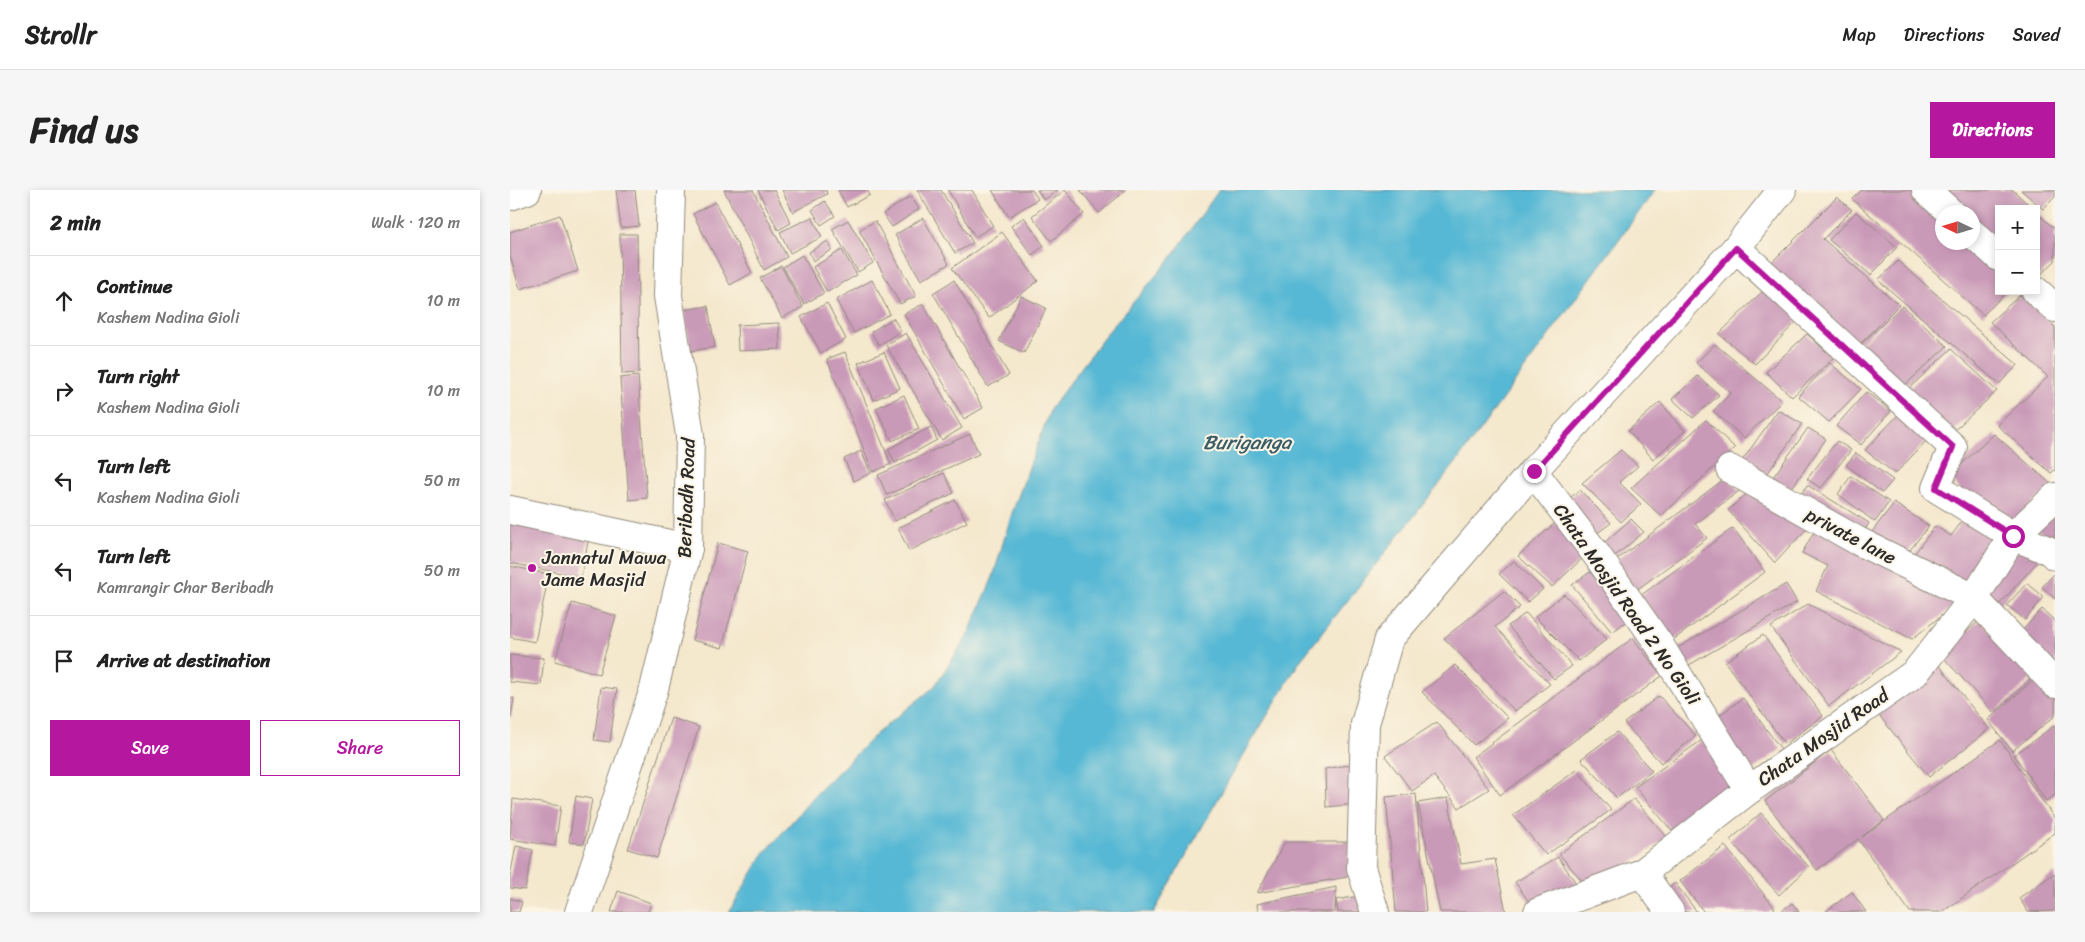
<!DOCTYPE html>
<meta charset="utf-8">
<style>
:root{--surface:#fff;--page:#f6f6f6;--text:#222;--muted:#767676;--line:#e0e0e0;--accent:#b5179e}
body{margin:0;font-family:Sriracha,sans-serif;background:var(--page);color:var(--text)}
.controls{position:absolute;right:15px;top:15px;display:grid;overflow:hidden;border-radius:0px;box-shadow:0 2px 8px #0003}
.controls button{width:45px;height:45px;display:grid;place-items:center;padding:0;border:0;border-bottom:1px solid var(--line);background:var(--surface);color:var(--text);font:25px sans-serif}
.compass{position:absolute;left:1425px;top:15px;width:45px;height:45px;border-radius:50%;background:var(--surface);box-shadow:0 2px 8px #0003;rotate:274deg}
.stop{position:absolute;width:15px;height:15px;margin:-11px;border:4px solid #b5179e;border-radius:50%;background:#fff}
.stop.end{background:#b5179e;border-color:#fff;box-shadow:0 1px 5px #0008}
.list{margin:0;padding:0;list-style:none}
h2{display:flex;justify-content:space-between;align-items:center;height:65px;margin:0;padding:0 20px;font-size:21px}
h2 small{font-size:16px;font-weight:400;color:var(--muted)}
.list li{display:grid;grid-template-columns:32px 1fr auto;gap:15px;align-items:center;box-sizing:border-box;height:90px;padding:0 20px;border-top:1px solid var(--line)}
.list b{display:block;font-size:19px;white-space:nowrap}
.list p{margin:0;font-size:16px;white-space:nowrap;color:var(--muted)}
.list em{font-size:16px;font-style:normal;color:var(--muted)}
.actions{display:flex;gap:10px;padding:15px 20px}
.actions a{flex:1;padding:11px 0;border:1px solid var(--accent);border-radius:0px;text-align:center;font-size:18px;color:var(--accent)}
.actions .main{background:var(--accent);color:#fff}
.icon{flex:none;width:28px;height:28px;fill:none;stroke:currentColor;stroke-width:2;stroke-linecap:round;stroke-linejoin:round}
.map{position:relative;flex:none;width:1545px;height:722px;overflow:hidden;border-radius:0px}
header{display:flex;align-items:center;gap:30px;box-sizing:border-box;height:70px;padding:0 25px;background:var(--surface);border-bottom:1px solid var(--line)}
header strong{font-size:24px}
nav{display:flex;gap:28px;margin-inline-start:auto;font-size:18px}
.intro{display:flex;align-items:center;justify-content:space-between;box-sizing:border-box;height:120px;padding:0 30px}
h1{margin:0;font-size:35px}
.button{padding:12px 22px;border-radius:0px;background:var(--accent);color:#fff;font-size:18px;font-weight:700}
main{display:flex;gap:30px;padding:0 30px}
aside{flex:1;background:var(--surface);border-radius:0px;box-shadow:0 2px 8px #0003}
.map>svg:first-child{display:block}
.water{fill:#56b8d4;stroke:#407280}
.building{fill:#c999b8}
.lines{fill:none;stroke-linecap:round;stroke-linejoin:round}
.minor-casing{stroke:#908a7c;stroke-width:30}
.highway-casing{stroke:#908a7c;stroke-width:30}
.minor{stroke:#fff;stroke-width:28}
.highway{stroke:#fff;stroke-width:28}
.route{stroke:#b5179e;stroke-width:6}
.poi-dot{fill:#b5179e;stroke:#fcf5e5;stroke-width:2}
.labels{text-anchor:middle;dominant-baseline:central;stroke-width:4;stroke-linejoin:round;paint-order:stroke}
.street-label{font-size:19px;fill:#2b2b2b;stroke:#fcf5e5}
.poi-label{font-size:19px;fill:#2b2b2b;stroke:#fcf5e5;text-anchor:start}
.water-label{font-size:20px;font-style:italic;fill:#3a5c66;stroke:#fcf5e5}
</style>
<header>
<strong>Strollr</strong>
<nav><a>Map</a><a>Directions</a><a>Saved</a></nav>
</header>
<div class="intro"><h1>Find us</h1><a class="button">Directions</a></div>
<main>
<aside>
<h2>2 min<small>Walk · 120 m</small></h2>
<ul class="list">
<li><svg class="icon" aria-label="ahead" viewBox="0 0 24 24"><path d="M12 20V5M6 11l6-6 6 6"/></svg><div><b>Continue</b><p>Kashem Nadina Gioli</p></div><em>10 m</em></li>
<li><svg class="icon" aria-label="right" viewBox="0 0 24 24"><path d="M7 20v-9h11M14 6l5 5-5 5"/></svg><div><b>Turn right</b><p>Kashem Nadina Gioli</p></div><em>10 m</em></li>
<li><svg class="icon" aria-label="left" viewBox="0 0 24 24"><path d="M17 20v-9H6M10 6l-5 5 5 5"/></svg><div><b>Turn left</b><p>Kashem Nadina Gioli</p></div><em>50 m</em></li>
<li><svg class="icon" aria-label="left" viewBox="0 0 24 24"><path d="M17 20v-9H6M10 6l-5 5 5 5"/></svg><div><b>Turn left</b><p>Kamrangir Char Beribadh</p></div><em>50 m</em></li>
<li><svg class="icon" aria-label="arrive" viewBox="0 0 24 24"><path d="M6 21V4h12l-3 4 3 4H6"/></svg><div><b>Arrive at destination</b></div></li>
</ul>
<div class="actions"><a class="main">Save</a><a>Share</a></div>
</aside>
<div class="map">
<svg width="1545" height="722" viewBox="0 0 1545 722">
<rect width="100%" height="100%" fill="#fcf5e5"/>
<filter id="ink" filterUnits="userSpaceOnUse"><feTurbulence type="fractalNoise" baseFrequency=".02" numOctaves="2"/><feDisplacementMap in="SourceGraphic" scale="10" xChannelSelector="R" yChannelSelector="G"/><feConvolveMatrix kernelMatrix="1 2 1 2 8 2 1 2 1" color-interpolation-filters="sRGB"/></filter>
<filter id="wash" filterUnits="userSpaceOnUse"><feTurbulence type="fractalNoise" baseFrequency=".0096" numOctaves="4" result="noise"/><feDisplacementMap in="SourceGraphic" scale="20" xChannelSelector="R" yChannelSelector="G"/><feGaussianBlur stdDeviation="1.12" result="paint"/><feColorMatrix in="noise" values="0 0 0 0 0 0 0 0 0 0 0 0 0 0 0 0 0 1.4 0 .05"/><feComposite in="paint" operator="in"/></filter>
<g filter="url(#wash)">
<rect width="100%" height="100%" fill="#f4e8cd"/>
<path class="water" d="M709,0H1145L945,274L790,471L721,586L644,722H219L252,666L307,603L366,544L424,497L457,447L483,387L501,326L541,218L598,142L661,68Z"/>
<g id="blocks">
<g class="building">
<path d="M106,0H125L129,36L111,38Z"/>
<path d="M214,0H243L277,67L254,80Z"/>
<path d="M248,0H264L281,33L268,40Z"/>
<path d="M272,0H316L317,4L283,22Z"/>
<path d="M328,0H357L360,5L337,17Z"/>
<path d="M407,0H431L463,53L445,63Z"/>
<path d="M438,0H462L483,36L465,47Z"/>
<path d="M482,0H522L528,9L499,27Z"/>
<path d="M527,0H548L534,10Z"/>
<path d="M555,0L574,24L541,51L522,26Z"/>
<path d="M570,0H616L589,23Z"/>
<path d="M1352,0H1403L1432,26V52H1462L1489,76V101H1498L1473,125L1342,9Z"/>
<path d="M1441,0H1503L1523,19H1489V57L1462,33V22H1451L1434,7Z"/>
<path d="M1511,0H1545V7L1533,19Z"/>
<path d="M401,6L409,19L382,37L373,24Z"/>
<path d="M1327,7L1342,20L1313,49L1389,115L1345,159L1253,81Z"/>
<path d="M315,11L325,26L311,35L302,20Z"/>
<path d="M205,12L242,83L220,95L183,24Z"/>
<path d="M1346,22L1387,57L1361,85L1319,50Z"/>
<path d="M1526,22L1545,39V71L1526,89Z"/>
<path d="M50,25L68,81L10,99L0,66V42Z"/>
<path d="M302,27L312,47L280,63L270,42Z"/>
<path d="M514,27L534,56L522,65L501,36Z"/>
<path d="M413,28L439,74L411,90L385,45Z"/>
<path d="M338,30L363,73L348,82L322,39Z"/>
<path d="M365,31L406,106L390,114L349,40Z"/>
<path d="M492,42L528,91L479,128L442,78Z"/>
<path d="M110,44H127L129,183L112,184Z"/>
<path d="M318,51L322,60L303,71L299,62Z"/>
<path d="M332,60L347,85L317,102L303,77Z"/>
<path d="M292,65L314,103L294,114L273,77Z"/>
<path d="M1388,71L1508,175L1489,194L1368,90Z"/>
<path d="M271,76L293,117L272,128L250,88Z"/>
<path d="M362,90L380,124L344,143L326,110Z"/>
<path d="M444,90L499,185L478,197L423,103Z"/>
<path d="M1255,99L1290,128L1245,174L1209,144Z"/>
<path d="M1510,105L1545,137V280L1541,283L1487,235L1538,187L1480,132Z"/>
<path d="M511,106L536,118L514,163L489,151Z"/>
<path d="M317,113L336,149L311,163L291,127Z"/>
<path d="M413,114L473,218L454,229L394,124Z"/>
<path d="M198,116L205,157L181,161L174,120Z"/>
<path d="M1392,116L1437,156L1390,200L1345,160Z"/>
<path d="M383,128L391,141L369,155L361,142Z"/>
<path d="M269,133L270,159L228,161L227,135Z"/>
<path d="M396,143L452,238L432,250L376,155Z"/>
<path d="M1297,144L1323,168L1282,207L1256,182Z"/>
<path d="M1205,154L1272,211L1234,248L1203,221L1221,203L1186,173Z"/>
<path d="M1441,159L1487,201L1439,245L1394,203Z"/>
<path d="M335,162L381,274L363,282L317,169Z"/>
<path d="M374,162L390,198L364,210L348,173Z"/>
<path d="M1320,173L1351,199L1319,232L1288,206Z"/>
<path d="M128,186L137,308L119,310L110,188Z"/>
<path d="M1188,186L1209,205L1183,228L1162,209Z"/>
<path d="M1356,202L1381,221L1351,255L1326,236Z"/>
<path d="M394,205L409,239L382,251L366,218Z"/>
<path d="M1150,212L1175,241L1143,269L1118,241Z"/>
<path d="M1268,220L1292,234L1253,290L1229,275Z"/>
<path d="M1389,224L1419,248L1385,284L1355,260Z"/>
<path d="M1196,230L1225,258L1151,326L1121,298Z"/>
<path d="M421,237L427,250L385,273L378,259Z"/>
<path d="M1298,238L1316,249L1279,302L1261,290Z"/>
<path d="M460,244L469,264L377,305L368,285Z"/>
<path d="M1484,244L1542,295L1497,337L1458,310L1439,286Z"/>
<path d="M1327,251L1341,260L1311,298L1297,289Z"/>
<path d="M1111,260L1128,276L1109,292L1131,314L1111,332L1072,293Z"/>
<path d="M351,261L361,283L344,291L334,269Z"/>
<path d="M1346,263L1383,290L1372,303L1336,275Z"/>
<path d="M434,283L444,303L385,331L375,310Z"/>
<path d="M1341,286L1379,312L1365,332L1328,304Z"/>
<path d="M1217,287L1229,301L1185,334L1197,348L1125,401L1102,373Z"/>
<path d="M1297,295L1359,333L1350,349L1288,310Z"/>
<path d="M1070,300L1101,333L1078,350L1048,317Z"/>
<path d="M1239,302L1301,334L1265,373L1218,320Z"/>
<path d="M445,310L457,332L399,361L388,338Z"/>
<path d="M1384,313L1419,336L1392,370L1358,347Z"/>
<path d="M1545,325V354L1524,337Z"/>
<path d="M1456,326L1495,350L1456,401L1402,367L1425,336L1441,346Z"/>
<path d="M1121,329L1134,342L1099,371L1087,359Z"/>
<path d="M0,331L79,347L71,387L0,373Z"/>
<path d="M1045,333L1078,363L1042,397L1008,366Z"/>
<path d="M1309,333L1446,414L1402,449L1306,401L1318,376L1292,363Z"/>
<path d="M1223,338L1255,382L1163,450L1130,406Z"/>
<path d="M208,353L238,361L212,458L182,450Z"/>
<path d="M1515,353L1531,368L1487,417L1470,402Z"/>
<path d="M1004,371L1033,399L1018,412L989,384Z"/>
<path d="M0,376L39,384L25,452L0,447Z"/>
<path d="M1080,382L1121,428L1102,442L1062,395Z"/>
<path d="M1545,383V409L1532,397Z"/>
<path d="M1517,393L1534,407L1515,430L1497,415Z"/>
<path d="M1276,394L1287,412L1174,478L1164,460Z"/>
<path d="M994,401L1010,417L985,437L1040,494L1005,521L934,448Z"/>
<path d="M1054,404L1097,449L1069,471L1025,427Z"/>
<path d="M62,413L106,426L89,484L45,471Z"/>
<path d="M1298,414L1391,462L1319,516L1261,437Z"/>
<path d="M1532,419L1545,431V479L1508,445Z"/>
<path d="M1016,423L1062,476L1044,489L998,436Z"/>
<path d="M1470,430L1522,488L1484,523L1431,465Z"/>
<path d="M1253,445L1313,526L1275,554L1215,472Z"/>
<path d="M1123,448L1152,486L990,605L963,567Z"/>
<path d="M0,465L34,468L31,495L0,492Z"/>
<path d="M945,475L998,528L964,555L912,502Z"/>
<path d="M1429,475L1479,539L1419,587L1368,524Z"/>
<path d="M1530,484L1545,500V526L1502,561L1478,530Z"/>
<path d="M91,497L107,499L100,552L84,550Z"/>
<path d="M1149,506L1186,546L1151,573L1114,533Z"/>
<path d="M0,508H4L1,528L0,527Z"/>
<path d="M1233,508L1271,559L1241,581L1204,529Z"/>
<path d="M161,528L189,537L147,668L118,659Z"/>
<path d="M927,532L979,599L949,618L924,586L902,601L875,566Z"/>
<path d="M1545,535V605L1536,611L1504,565Z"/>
<path d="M1107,542L1142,581L1107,608L1071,569Z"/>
<path d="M1192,550L1229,594L1162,641L1125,597Z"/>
<path d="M1490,550L1545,629V643L1432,722H1400L1348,649L1307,680L1255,611L1321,560L1374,630L1352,647Z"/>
<path d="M844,574L846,614L816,617L815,579Z"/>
<path d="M1067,580L1101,620L1036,665L1003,625Z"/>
<path d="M906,604L916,722H886L876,607Z"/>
<path d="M66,606L82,609L74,654L59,652Z"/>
<path d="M938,608L951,674L985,669L996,722H930L908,613Z"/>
<path d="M3,609L51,616L45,656L0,649Z"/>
<path d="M1124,609L1157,647L1082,702L1049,664Z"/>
<path d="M1251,623L1299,677L1269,705L1220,650Z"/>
<path d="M775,652H841L837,687L747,703Z"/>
<path d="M6,656L23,660L15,700L0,698V687Z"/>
<path d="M1215,656L1265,718L1260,722H1194L1170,691Z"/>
<path d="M1048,667L1073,703L1026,722L1005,692Z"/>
<path d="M1545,683V721L1518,722L1509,708Z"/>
<path d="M1165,693L1187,722H1167L1153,703Z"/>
<path d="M826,697L825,722H748L747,714Z"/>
<path d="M108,701L141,713L138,722H101Z"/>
<path d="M1342,702L1356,722H1315Z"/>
<path d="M849,706L853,722H828L826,710Z"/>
<path d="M0,708L12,712L9,722H0Z"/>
<path d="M1282,713L1289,722H1270Z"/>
</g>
</g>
</g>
<g filter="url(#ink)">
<use href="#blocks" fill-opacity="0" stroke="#908a7c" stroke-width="1"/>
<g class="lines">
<defs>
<g id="minor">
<path d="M1416,0L1440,22"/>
<path d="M0,6L17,0"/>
<path d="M1462,43L1489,67"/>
<path d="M1226,58L1443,257L1426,298L1503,346L1540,361L1545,366"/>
<path d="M1526,101L1545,118"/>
<path d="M1220,279L1348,351L1464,408L1545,494"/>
<path d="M1023,281L1086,364L1149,454L1239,600"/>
<path d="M0,320L178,358"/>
<path d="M1132,683L1160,722"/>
<path d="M865,722L851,678L855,534L879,449L1023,281L1226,58L1272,0"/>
<path d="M1028,722L1132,683L1239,600L1405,483L1464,408L1503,346L1545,307"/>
</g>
<path id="highway" d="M69,722L144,499L178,358L180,245L158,106L161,0"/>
</defs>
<use href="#minor" class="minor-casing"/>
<use href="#highway" class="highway-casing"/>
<use href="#minor" class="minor"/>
<use href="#highway" class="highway"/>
</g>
</g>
<g class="lines" filter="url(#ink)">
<path class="route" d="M1024,281L1226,58L1443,257L1426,298L1503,346"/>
</g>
<circle class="poi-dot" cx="22" cy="378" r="5"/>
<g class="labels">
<g class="street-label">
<text transform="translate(176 308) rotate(-88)">Beribadh Road</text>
<text transform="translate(1341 346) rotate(28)">private lane</text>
<text transform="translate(1117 414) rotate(55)">Chata Mosjid Road 2 No Gioli</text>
<text transform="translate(1313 547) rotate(-35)">Chata Mosjid Road</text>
</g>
<g class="poi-label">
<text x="32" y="367">Jannatul Mawa<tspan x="32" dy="22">Jame Masjid</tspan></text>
</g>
<g class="water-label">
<text x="737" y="252">Buriganga</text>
</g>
</g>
</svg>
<div class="controls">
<button>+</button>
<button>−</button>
</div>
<svg class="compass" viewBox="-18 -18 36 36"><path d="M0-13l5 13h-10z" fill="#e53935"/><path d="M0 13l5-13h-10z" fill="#767676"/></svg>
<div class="stop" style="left:1503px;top:346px"></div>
<div class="stop end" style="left:1024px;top:281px"></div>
</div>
</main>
